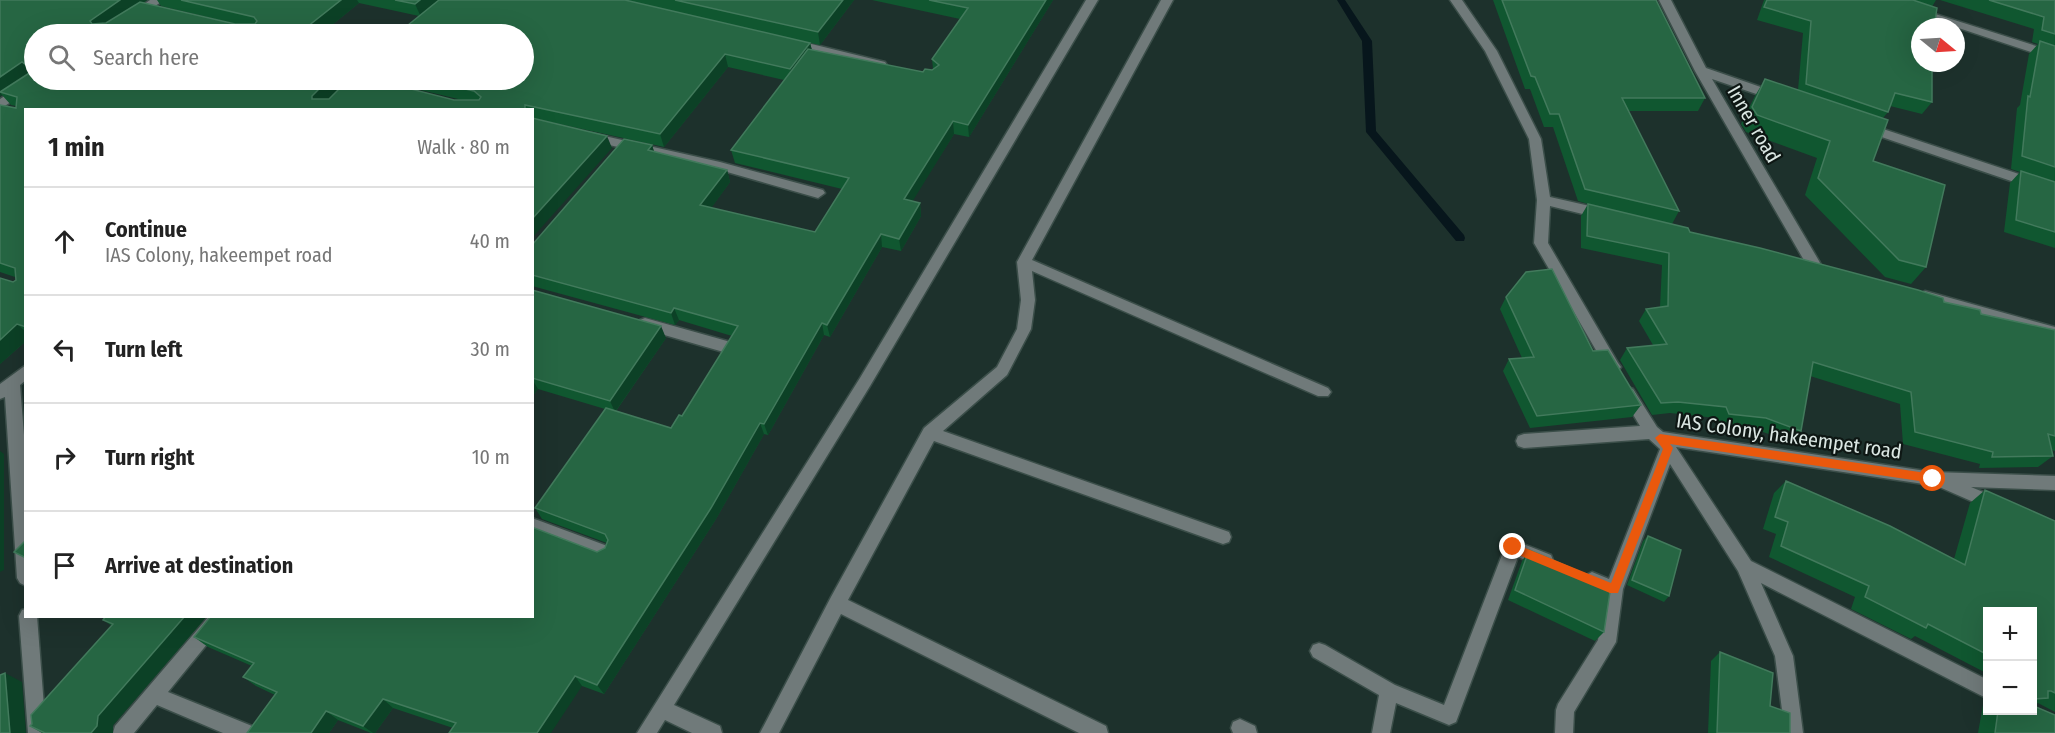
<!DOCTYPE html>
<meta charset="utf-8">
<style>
:root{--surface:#fff;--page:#f2f2f2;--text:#222;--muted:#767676;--line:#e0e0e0}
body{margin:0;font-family:"Fira Sans Condensed",sans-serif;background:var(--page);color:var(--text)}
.controls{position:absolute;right:18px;bottom:18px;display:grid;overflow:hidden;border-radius:0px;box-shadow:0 6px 24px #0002}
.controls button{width:54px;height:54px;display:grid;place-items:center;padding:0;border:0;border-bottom:2px solid var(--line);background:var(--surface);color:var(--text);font:30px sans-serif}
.compass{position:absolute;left:1911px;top:18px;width:54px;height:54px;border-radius:50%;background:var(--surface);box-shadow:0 6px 24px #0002;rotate:108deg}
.stop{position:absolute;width:18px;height:18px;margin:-14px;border:4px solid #ea580c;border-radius:50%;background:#fff}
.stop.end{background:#ea580c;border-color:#fff;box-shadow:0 2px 6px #0008}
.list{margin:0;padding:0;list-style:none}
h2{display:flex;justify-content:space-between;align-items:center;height:78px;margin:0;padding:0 24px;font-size:26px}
h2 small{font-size:20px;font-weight:400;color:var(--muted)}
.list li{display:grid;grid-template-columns:39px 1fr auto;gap:18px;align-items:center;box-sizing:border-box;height:108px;padding:0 24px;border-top:2px solid var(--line)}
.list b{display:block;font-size:22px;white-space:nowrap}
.list p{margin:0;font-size:20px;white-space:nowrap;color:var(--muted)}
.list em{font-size:20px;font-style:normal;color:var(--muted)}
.icon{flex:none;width:33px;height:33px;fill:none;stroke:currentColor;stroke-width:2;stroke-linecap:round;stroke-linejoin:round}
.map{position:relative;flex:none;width:2055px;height:733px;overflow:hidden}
.search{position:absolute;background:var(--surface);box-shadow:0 6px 24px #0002;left:24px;top:24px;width:510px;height:66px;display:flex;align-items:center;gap:15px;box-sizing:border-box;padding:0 21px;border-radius:33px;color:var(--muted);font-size:22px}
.panel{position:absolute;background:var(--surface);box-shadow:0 6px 24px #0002;left:24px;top:108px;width:510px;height:510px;border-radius:0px}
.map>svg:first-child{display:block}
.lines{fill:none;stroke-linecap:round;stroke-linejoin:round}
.stream{fill:#07161c;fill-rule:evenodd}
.minor-casing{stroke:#3b4e49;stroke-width:3}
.minor{fill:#707a7a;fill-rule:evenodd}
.wall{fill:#105730;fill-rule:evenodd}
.shaded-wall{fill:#0c4126}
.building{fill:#266643;stroke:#427a5c;stroke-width:1.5}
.route{fill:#ea580c}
.labels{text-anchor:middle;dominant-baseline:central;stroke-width:4.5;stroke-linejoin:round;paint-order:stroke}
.street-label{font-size:20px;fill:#dbe7e3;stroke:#0e1714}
</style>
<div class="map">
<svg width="2055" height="733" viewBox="0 0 2055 733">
<rect width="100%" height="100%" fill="#1d312c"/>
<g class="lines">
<path class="stream" d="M1337,0H1345L1372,41L1376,131L1464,235L1465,238L1464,241H1456L1366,132L1362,41Z"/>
<defs>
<g id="minor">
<path d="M150,0H164L114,34H102Z"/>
<path d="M1086,0H1098L870,386L674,705L720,726L722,733H692L665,720L657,733H637L860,378Z"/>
<path d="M1161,0H1173L1032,260L1328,388L1331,392L1328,396H1318L1032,271L1035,300L1031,329L1007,375L943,431L1229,532L1231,537L1229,542L1223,544L934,441L848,600L1106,726L1108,733H1079L841,614L779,733H760L831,597L924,428L997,367L1017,329L1021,300L1017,262Z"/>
<path d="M1450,0H1462L1497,51L1541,139L1550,197L1603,209L1610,214L1603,219L1550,206L1548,243L1618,363L1621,367L1618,371H1608L1534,243L1537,200L1529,139L1485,51Z"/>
<path d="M1659,0H1671L1706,68L1781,94L1783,97L1777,101L1712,79L1819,261L1821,265L1819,269H1809L1695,71Z"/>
<path d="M1874,0H1891L2055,52V60Z"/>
<path d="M791,39L885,62L887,65L881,69L787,46V40Z"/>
<path d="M34,77V80H45L0,109V99Z"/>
<path d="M1865,123L2055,186V196L1861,130L1859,127L1861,124Z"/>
<path d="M591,133L720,162L823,190L825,193L818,198L720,170L587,140L585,137Z"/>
<path d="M1925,291L2055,327V339L1920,300L1918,296Z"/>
<path d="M645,318L727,341L732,343L734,347L732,351L727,353L640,328L638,324L640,320Z"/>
<path d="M26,365V380L20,385L26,460V586L20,583L17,578L5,397L0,399V384Z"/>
<path d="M1628,387L1633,389L1657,427L1663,432L1933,472L2055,476V490L1971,487L2000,499L2002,504L2000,509L1994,511L1937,486L1676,447L1751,561L1988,680V699L1761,583L1793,656L1803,733H1785L1775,656L1738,571L1670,464L1623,589L1616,642L1574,712L1573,733H1555L1556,710L1558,704L1598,640L1605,593L1586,585L1583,580L1586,575L1592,572L1609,579L1660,449L1649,439L1524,448L1518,446L1516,441L1518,436L1524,434L1640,426L1620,393L1623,389Z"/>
<path d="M532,518L610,547L612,552L610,557L604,560L532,533Z"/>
<path d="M1513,540L1551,555L1553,560L1551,565L1545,568L1518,557L1456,722L1449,725L1396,703L1390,733H1372L1379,695L1313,657L1310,651L1313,645L1319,643L1325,645L1395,685L1444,705L1505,547L1507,542Z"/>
<path d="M26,609V616H37L46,733H28L19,616L22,610Z"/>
<path d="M209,616H230L168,692L252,726L254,733H223L157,705L134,733H113L115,726Z"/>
<path d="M1240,719L1255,726L1257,733H1233L1231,728L1233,722Z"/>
</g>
</defs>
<use href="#minor" class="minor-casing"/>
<use href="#minor" class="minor"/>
</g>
<g class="wall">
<path d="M0,0H147L143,3L232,23L161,6L157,0H854L820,45L810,43L812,50L923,72L933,69L932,59L960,19L872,0H1053L969,137L954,134L912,201L920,203L921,216L901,251L882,247L830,337L824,335L768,435L764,434L716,519L604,694L582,686L453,728L393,708L375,733H371L338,720L329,733H247L275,695L256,686L243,677L252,666L208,647L194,637L597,552L605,548L607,543L542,519L535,508L605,409L538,389L532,397V290L666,338L616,411L671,428L682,416L732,336L679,320L675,325L532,286V245L652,145L654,152L727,170L730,182L711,208L815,232L842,189L735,163L731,150L784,80L728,67L664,147L532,118V110H26V341L0,364L13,282L16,280L15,277L0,272V105L16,108V106L11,105L2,95L0,96ZM359,3L419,16L524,80H379L462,100L34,80V34H321Z"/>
<path d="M1493,0H1656L1705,98L1698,111H1628L1679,211L1672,224L1690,232L1944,302L1981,314L2055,330V451L2052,450L2053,456L2038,467L1979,468L1980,464L1903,444L1900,404L1810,376L1801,431L1790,442L1755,429L1720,426L1716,418L1670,413L1652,415L1620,360L1627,348L1653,345L1639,321L1646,309L1660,307L1662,265L1581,248V216L1588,204L1578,201L1553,127H1544L1530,89H1525Z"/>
<path d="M1764,0H1936L1920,27L1932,102L1922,114L1890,106L1888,112L1883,118L1873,161L1926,267L1911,284L1885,277L1805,195L1817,158L1746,132L1741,124L1755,96L1765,79L1798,90L1803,33L1757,20Z"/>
<path d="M1940,0H2055V248L2004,232L2010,183L2020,172L2011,169L2017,108L2020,105L2029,54L2038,44L2032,42L2034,29Z"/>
<path d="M1506,297L1593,351L1641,405L1632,417L1530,428L1503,371L1509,359L1522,358L1500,309Z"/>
<path d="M1786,481L1954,559L1970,503L1985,490L2055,521V712L2038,703L2035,705L2036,707L2055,733H1978L1984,699L1988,697V711H2032L1988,612V674L1915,636L1911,639L1851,609L1855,597L1769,557L1776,534L1763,529L1774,493Z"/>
<path d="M1648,536L1669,596L1664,602L1627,585L1643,541Z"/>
<path d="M1529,550L1604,632L1595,641L1508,600L1522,561Z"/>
<path d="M106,616H207L113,725V733H42L30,726L112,626L103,620Z"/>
<path d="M1720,652L1770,706L1790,733H1708L1711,661Z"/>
</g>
<g class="shaded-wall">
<path d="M120,0H147L100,34L90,21Z"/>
<path d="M341,0H357L359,3L321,34H298Z"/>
<path d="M420,0H441L421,17L415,4Z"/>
<path d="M843,0H854L820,45L818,32Z"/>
<path d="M1046,0H1053L969,137L968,125Z"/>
<path d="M810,43L813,55L793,82L790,69Z"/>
<path d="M725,54L728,67L664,147L660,134Z"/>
<path d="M22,62L33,75L0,92L2,95L0,96V77Z"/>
<path d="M328,80H348L319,108L312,99V96Z"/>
<path d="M953,121L954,134L906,212L904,199Z"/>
<path d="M607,136L612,148L532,238V219Z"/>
<path d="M652,145L656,158L648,150Z"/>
<path d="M727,170L730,182L704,218L700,205Z"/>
<path d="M920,203L921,216L901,251L899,239Z"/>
<path d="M881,234L882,247L830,337L827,325Z"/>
<path d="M674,308L679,320L675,325L671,313Z"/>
<path d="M822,323L824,335L768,435L764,424Z"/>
<path d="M17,324L26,332V341L0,364V340Z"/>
<path d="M661,326L666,338L615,412L610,401Z"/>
<path d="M532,379L538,389L532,397Z"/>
<path d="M760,423L764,434L716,519L604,694L597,685Z"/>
<path d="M0,451L4,454V570L0,572Z"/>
<path d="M185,616H207L113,725V733H91L98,716Z"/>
<path d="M5,673L22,682L26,733H10Z"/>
<path d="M575,676L582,686L551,733H537Z"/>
<path d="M383,699L393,708L375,733H373L363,726Z"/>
<path d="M326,711L338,720L329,733H311Z"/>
</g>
<g class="building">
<path d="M0,0H120L90,21L92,24L106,23L140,2L235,24H255L257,21L254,17L181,0H341L298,34H34V65H26L22,62L0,77Z"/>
<path d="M395,0H420L415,4Z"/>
<path d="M439,0H625L810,43L790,69L725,54L660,134L525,105V110H26V327L17,324L0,340V278L13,282L16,280L15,268L0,263V105L16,108L17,97L0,92L34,70V80H328L312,96V99H329L348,80H376L454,100H479L481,97L474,91L425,80H524V34H397Z"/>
<path d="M675,0H843L818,32Z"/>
<path d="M929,0H1046L968,125L953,121L904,199L920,203L899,239L881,234L827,325L822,323L764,424L760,423L711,508L597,685L575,676L537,733H449L456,723L383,699L363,726L326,711L311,733H247L277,692L243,677L254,663L194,637L211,616H532V527L597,552L605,548L608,540L605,534L535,508L606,408L671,428L679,415L682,416L738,326L674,308L671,313L532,275V245L624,139L652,145L648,150L727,170L700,205L815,232L849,178L731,150L808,49L923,72L925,69L932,70L939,65L932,59L968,8Z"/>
<path d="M1502,0H1656L1705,98H1622L1679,211L1585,189L1559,114H1550L1535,77L1531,76Z"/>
<path d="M1767,0H1913L1937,8L1934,27H1920V63H1932V102L1895,93L1888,112L1806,84L1811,21L1764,7Z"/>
<path d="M1989,0H2055V34L2042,30L2044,17Z"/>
<path d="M2040,41L2055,46V167L2022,156L2028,96L2030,97Z"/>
<path d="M1765,79L1888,120L1873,161L1945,185L1926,267L1899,260L1818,178L1830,141L1757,115L1752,107Z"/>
<path d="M532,118L607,136L532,219Z"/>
<path d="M2021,171L2055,182V232L2016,220Z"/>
<path d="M1588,204L1688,228L1690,232L1760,248L1918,290L1943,298L1944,302L1980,310L1981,314L2055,330V436L2048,434L2053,456L1992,457L1993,452L1915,432L1911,392L1813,362L1801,431L1766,418L1729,414L1726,407L1678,402L1661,403L1627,348L1667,344L1646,309L1668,306L1669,253L1587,236Z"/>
<path d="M1552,269L1593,351L1608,350L1641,405L1537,416L1509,359L1534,357L1506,297L1526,272Z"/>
<path d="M532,290L661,326L610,401L532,378Z"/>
<path d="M1786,481L1890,526L1965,565L1985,490L2055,521V693L2051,691H2048V698L2034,699L2036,707L2055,715V733H1995L1998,711H2032V612H1988V655L1928,624L1926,628L1865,597L1869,586L1781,546L1788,522L1775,517Z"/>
<path d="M1648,536L1681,550L1669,596L1632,580Z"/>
<path d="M26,540V558L14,552Z"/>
<path d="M1529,550L1611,585L1604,632L1515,590Z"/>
<path d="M106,616H185L98,716L97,726L91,733H45L30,726L32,724L31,715L113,624L103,620Z"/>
<path d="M1720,652L1773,673L1770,706L1790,713V733H1717Z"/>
<path d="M5,673L10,733H0V675Z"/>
</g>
<path class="route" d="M1660,434L1933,474L1938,479L1933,483L1670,444L1673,448L1618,593H1610L1509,551V544L1513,543L1611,583L1663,449L1655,438Z"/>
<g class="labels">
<g class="street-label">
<text transform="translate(1754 124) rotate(60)">Inner road</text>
<text transform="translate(1789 436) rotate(8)">IAS Colony, hakeempet road</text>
</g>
</g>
</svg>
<div class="controls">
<button>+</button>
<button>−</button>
</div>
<svg class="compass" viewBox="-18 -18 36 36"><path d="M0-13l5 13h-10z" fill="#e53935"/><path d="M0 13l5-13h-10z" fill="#767676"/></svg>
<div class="stop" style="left:1933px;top:479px"></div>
<div class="stop end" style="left:1513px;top:547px"></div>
<div class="search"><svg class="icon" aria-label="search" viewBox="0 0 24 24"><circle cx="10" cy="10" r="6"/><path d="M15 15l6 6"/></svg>Search here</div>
<section class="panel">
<h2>1 min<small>Walk · 80 m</small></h2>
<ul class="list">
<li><svg class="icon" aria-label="ahead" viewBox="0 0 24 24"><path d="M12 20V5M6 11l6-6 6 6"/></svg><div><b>Continue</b><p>IAS Colony, hakeempet road</p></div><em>40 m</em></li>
<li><svg class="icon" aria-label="left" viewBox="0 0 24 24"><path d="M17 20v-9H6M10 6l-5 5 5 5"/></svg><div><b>Turn left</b></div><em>30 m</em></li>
<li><svg class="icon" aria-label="right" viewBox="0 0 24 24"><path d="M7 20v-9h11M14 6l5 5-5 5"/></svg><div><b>Turn right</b></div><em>10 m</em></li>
<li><svg class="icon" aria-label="arrive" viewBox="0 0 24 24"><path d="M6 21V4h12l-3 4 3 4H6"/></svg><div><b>Arrive at destination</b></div></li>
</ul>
</section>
</div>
